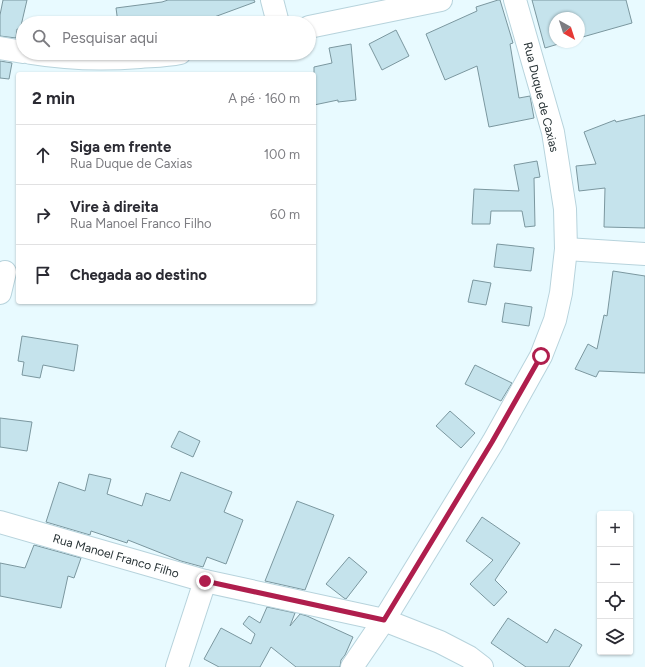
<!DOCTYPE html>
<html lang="pt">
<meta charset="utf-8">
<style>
:root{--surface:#fff;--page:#f7f7f7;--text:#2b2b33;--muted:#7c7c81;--line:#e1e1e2}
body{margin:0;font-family:Figtree,sans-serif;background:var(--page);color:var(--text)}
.controls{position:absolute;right:12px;bottom:12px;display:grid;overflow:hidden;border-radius:4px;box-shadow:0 1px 3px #0004}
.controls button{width:36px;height:36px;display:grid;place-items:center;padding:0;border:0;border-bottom:1px solid var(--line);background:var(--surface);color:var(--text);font:20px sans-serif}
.compass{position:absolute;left:549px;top:12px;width:36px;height:36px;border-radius:50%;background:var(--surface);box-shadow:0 1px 3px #0004;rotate:141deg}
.stop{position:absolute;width:12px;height:12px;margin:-9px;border:3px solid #af1e4d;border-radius:50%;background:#fff}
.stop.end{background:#af1e4d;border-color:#fff;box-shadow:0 1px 4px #0008}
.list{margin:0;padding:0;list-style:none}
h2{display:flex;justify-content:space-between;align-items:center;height:52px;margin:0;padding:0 16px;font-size:17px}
h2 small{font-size:13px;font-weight:400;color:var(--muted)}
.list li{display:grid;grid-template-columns:26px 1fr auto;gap:12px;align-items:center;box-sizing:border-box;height:60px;padding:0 16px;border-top:1px solid var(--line)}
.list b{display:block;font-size:15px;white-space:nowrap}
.list p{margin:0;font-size:13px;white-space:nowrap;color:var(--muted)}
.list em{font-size:13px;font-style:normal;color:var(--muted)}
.icon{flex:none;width:22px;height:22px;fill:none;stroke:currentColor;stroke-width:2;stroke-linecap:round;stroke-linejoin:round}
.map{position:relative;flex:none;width:645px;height:667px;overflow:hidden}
.search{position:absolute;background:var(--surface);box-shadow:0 1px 3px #0004;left:16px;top:16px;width:300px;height:44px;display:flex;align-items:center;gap:10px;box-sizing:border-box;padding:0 14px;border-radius:22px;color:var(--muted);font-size:15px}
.panel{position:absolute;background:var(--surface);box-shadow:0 1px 3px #0004;left:16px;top:72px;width:300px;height:232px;border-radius:4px}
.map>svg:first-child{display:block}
.building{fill:#c5e3ec;stroke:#7b979f}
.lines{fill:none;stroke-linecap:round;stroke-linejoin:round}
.minor-casing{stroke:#b7d3dc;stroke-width:24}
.minor{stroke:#fff;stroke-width:22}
.route{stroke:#af1e4d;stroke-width:5}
.labels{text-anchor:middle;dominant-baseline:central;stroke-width:3;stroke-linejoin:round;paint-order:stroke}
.street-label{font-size:12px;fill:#273235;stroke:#fff}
</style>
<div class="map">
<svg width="645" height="667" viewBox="0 0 645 667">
<rect width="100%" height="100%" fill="#e8faff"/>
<g class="building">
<path d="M3,0H27L20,30L17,29L16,38L0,36V15Z"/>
<path d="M168,0H254L255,2L198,23H118L116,8L162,2Z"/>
<path d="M498,0H500L513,43L510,44L519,98L530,96L534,118L489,127L477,66L445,80L426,34L477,11L476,7Z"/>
<path d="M532,0H626L632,23L579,38V18H555V42H565L545,48Z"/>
<path d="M396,30L409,56L382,70L369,44Z"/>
<path d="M351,44L356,100L338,102V100L314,105V67L332,63L329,48Z"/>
<path d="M0,61L12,63L9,79L0,78Z"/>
<path d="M645,115V228L604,227L605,188L579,191L576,166L596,164L584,132L615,120L616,122Z"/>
<path d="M537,161L540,177L534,178L535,226L525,227L522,211H491L490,224H472L474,189L519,191L514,165Z"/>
<path d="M497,244L534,248L531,271L494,267Z"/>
<path d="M613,271L645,276V373L599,371L596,377L575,369L588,344L597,349L604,315L607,316Z"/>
<path d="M473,280L491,283L486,305L468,302Z"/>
<path d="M505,303L532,307L529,326L502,322Z"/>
<path d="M22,336L78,345L74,371L43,365L40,378L22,375L24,362L18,361Z"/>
<path d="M475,365L512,383L501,401L465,384Z"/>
<path d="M450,411L475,433L461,448L436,426Z"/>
<path d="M0,418L32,422L27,451L0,447Z"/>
<path d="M179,431L200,441L193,457L171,447Z"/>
<path d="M181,472L232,492L224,512L243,520L226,564L207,557L203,567L181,561L128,540L127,543L91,531L90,535L46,522L59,482L85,491L89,474L111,479L107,494L142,506L146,493L170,501Z"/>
<path d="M297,501L334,515L305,590L265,581Z"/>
<path d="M482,517L520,543L495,580L507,592L494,606L470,584L493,560L466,541Z"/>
<path d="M34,545L81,558L74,578L68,576L61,608L0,596V563L25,568Z"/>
<path d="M349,557L367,572L346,599L344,598L326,584Z"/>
<path d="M267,607L295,613L290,626L300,614L307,616L353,637L345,655L341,660L340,667H296L271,647L260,667H219L204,659L221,628L251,644L255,634L243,624L249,616L260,623Z"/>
<path d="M508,618L547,643L555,629L582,645L569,667H526L491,643Z"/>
</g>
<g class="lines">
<defs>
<g id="minor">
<path d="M272,0L278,23"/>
<path d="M309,27L441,0"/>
<path d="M0,48L23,52"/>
<path d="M31,53C67,59 103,60 140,57C153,56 166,56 180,53"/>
<path d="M566,249L645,254"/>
<path d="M0,293L5,272"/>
<path d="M0,522L205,581L384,620L440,642L469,657L482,667"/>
<path d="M177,667L205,581"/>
<path d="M352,667L384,620L493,442L541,356L555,320L561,293L566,249L565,209L553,132L515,0"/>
</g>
</defs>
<use href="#minor" class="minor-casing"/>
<use href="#minor" class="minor"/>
</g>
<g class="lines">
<path class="route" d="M205,581L384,620L492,442L541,356"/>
</g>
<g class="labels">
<g class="street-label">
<text transform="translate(541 97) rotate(76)">Rua Duque de Caxias</text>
<text transform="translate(116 556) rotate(16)">Rua Manoel Franco Filho</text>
</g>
</g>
</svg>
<div class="controls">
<button>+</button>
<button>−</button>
<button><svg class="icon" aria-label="locate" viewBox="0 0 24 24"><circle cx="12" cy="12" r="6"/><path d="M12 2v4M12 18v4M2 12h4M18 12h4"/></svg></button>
<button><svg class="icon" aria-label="layers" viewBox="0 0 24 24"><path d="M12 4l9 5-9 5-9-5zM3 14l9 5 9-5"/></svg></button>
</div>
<svg class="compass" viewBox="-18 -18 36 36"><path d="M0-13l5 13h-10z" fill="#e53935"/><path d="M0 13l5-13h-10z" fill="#7c7c81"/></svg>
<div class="stop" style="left:541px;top:356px"></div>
<div class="stop end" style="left:205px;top:581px"></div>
<div class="search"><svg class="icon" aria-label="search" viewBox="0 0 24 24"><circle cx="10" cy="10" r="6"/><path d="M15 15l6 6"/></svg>Pesquisar aqui</div>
<section class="panel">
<h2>2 min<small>A pé · 160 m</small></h2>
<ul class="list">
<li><svg class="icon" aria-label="ahead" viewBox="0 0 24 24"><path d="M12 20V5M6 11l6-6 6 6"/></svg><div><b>Siga em frente</b><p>Rua Duque de Caxias</p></div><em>100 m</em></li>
<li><svg class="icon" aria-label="right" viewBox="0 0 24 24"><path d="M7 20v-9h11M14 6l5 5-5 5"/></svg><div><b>Vire à direita</b><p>Rua Manoel Franco Filho</p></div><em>60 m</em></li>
<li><svg class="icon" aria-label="arrive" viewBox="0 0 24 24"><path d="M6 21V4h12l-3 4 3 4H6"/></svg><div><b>Chegada ao destino</b></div></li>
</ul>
</section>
</div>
